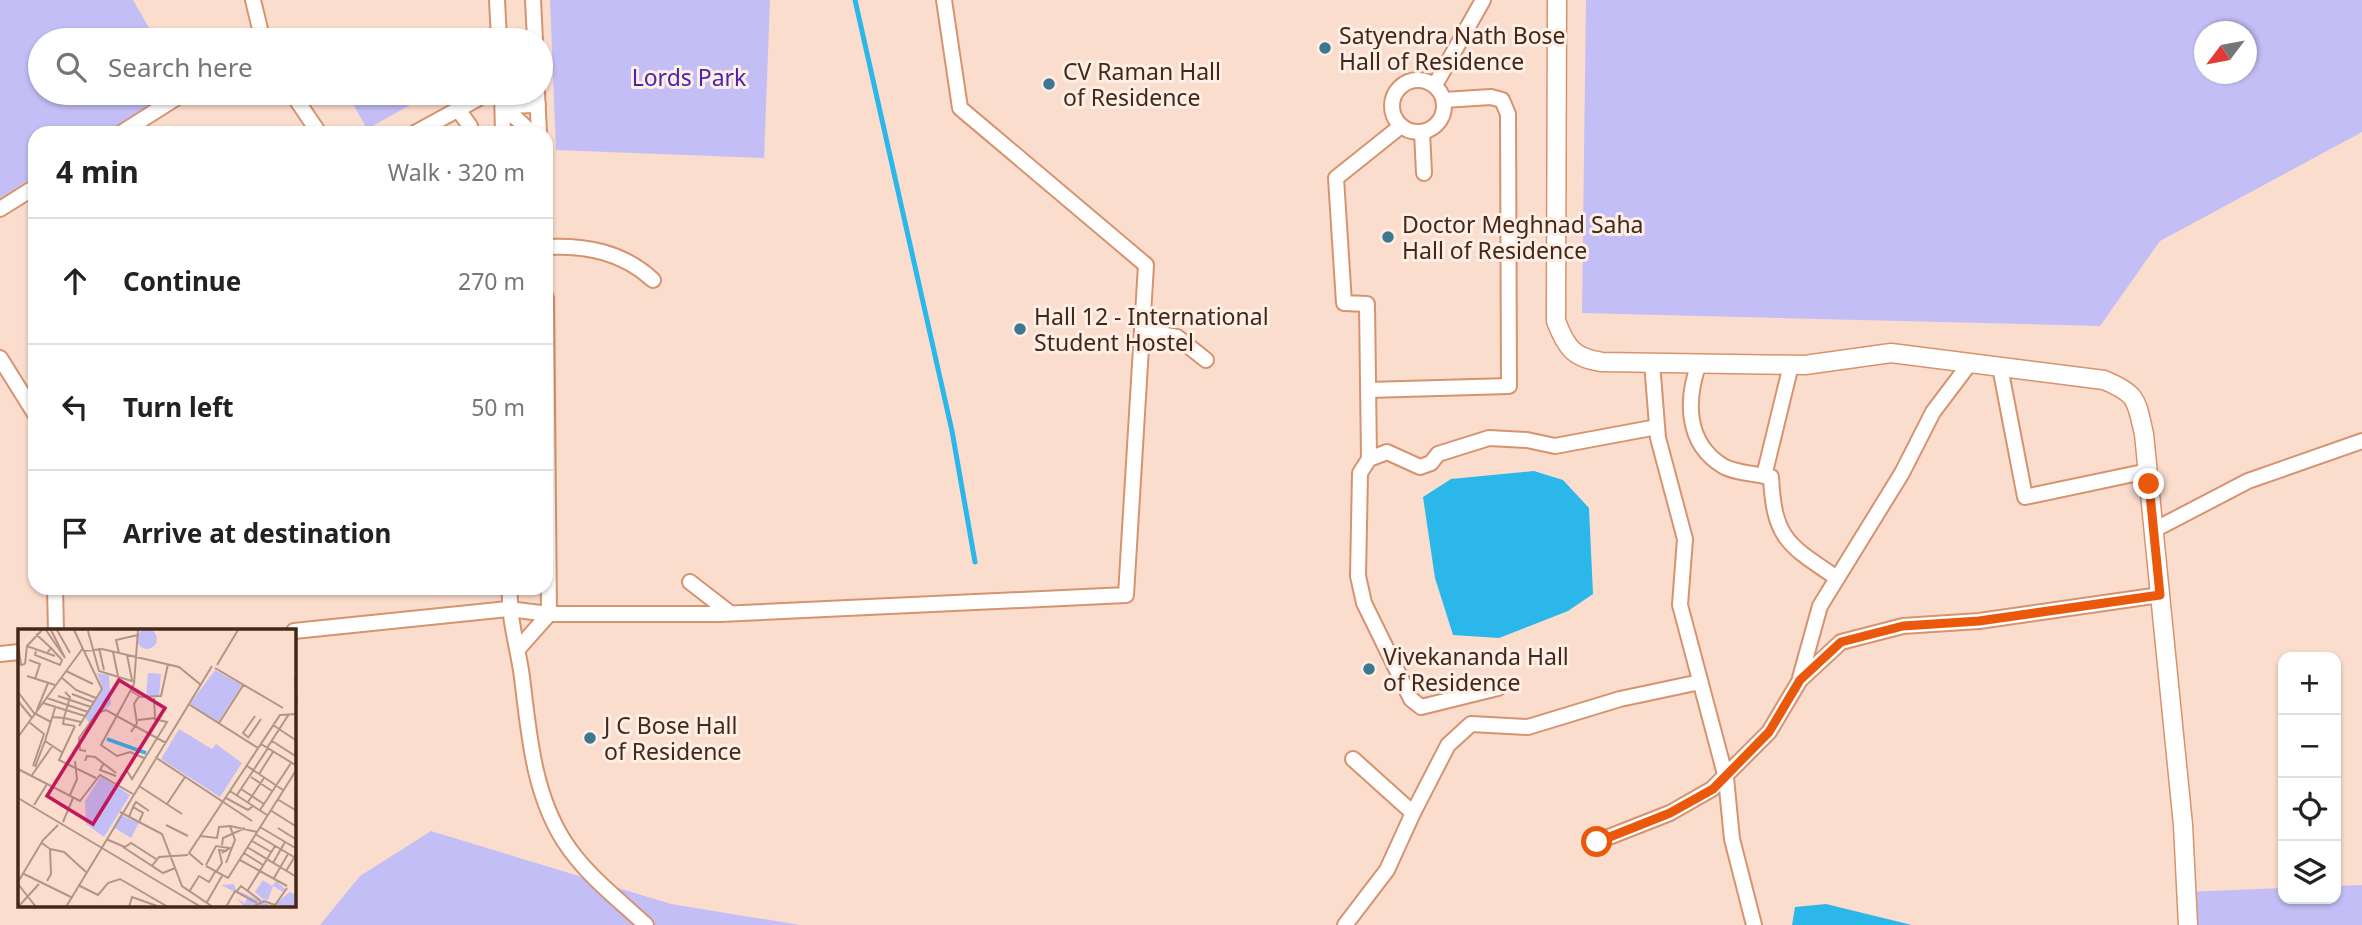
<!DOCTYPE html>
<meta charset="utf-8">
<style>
:root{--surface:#fff;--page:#f6f6f6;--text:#222;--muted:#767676;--line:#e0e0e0}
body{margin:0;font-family:"Noto Sans",sans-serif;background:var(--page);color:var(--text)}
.controls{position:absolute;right:21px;bottom:21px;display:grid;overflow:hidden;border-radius:14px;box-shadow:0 2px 5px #0004}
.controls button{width:63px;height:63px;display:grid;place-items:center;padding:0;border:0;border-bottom:2px solid var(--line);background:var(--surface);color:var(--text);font:35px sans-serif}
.compass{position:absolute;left:2194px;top:21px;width:63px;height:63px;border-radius:50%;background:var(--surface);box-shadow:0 2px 5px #0004;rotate:238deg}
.stop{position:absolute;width:21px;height:21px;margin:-16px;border:5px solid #ea580c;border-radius:50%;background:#fff}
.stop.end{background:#ea580c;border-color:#fff;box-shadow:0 2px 7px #0008}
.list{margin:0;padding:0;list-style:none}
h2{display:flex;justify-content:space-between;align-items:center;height:91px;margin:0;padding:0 28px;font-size:30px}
h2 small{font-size:23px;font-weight:400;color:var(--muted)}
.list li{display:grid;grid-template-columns:46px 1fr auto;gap:21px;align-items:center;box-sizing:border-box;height:126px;padding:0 28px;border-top:2px solid var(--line)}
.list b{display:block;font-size:26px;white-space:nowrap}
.list em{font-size:23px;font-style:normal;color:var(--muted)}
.icon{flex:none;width:38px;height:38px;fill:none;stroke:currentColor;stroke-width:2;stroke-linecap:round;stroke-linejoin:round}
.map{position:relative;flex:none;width:2362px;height:925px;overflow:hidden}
.search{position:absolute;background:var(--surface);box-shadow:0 2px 5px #0004;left:28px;top:28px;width:525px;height:77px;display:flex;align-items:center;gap:18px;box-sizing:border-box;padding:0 24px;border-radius:38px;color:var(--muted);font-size:26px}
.panel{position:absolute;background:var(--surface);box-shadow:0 2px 5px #0004;left:28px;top:126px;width:525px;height:469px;border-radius:21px}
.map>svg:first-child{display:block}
.green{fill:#c3bef5;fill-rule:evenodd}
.water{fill:#2cb7ea}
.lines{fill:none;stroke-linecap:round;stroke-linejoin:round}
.stream{stroke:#2cb7ea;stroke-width:5}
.minor-casing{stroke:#d6936f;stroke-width:18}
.tertiary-casing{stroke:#d6936f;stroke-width:21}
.minor{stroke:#fff;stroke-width:14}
.tertiary{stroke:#fff;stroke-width:18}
.route{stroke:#ea580c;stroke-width:9}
.poi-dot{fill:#3d7790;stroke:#fdeee6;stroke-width:2.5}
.labels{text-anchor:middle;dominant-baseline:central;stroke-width:6;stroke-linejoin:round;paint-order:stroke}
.poi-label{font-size:23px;fill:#432819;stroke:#fdeee6;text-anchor:start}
.park-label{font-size:23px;fill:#4e24ac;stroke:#fdeee6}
.inset-river{fill:none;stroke:#2cb7ea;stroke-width:3.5}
.inset-road{fill:none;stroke:#b19586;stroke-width:2}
.view{fill:#c2185b;fill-opacity:0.15;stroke:#c2185b;stroke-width:3.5}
.inset-edge{fill:none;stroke:#432819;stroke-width:3.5}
</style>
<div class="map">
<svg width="2362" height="925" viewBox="0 0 2362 925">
<rect width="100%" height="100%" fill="#fbddce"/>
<g class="green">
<path d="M0,0H133L152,33L191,29L192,40H40V93H169L105,133H35V176L0,198Z"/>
<path d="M550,0H770L764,158L556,150Z"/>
<path d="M1586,0H2362V132L2160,241L2100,326L1582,313ZM2204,32H2246V74H2204Z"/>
<path d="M347,93H432L367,129Z"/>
<path d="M431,831L671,904L800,925H320L360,876Z"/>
<path d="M2362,885V925H2188L2186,892L2283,888V899H2336V886Z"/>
</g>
<g class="water">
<path d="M1534,471L1563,480L1589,508L1593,594L1568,611L1499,638L1453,635L1435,578L1423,497L1451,479Z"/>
<path d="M1826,904L1912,925H1792L1795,907Z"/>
</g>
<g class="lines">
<path class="stream" d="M855,0L952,431L975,562"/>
<defs>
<g id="minor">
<path d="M253,0L260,29L257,40"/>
<path d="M497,0L499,40"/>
<path d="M533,0L535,40"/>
<circle cx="1418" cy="106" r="26"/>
<path d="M1435,85L1483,0"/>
<path d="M292,93L319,133"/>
<path d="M502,93L503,133"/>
<path d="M537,93L539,133"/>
<path d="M503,106L532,133"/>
<path d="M503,106L538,105"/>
<path d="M459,111L470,126L467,133"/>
<path d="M1422,132L1424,173"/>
<path d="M121,133L184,93"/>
<path d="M415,133L488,93"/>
<path d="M0,209L35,187"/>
<path d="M546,247C586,245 623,252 653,280"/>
<path d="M1142,331L1177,337L1206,360"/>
<path d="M0,358L35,414"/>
<path d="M1652,363L1658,438L1685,539L1680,605L1726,778L1732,839L1754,925"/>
<path d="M1699,363C1686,399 1685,443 1723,466C1735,473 1757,474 1771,477C1774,539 1788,545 1837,578"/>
<path d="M2000,367L2025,497L2148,471"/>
<path d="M1368,390L1509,386L1508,114L1502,100L1491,97L1444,100"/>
<path d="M1369,459L1367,304L1344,303L1336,178L1401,126"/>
<path d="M1764,476L1791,365"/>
<path d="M2154,530L2248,481L2362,441"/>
<path d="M690,582L730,613"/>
<path d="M55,588L56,631"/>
<path d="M510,588C508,618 518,647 522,677C529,734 533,792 564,841C585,874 618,899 646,925"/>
<path d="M294,631L508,609L549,614H720L1126,595L1146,265L960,108L944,0"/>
<path d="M518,649L549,614L546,298"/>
<path d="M0,654L19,652"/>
<path d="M1800,678L1820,606L1902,473L1933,412L1970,363"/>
<path d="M1498,688L1421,707L1411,699L1364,603L1358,576L1360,473L1369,459L1387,452L1420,467L1431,463L1438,454L1489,438L1527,440L1555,446L1657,427"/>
<path d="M1413,813L1448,745L1471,724L1528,727L1620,699L1700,682"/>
<path d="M1596,842L1670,813L1712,789L1769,732L1800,680L1841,642L1903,626L1979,621L2160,595"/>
<path d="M1345,925L1387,870L1413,813L1353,759"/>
</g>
<path id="tertiary" d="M1557,0L1556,321C1566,347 1573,358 1602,362L1805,365L1891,353L2104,380C2138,394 2136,400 2144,434L2183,825L2188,925"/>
</defs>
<use href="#minor" class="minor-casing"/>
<use href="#tertiary" class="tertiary-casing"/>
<use href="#minor" class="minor"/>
<use href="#tertiary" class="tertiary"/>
</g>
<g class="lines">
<path class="route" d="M1597,842L1670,813L1713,789L1769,732L1800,680L1841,642L1903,626L1979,621L2160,595L2149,484"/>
</g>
<g class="poi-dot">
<circle cx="1325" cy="48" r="7"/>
<circle cx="1049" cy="84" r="7"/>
<circle cx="1388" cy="237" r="7"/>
<circle cx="1020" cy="329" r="7"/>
<circle cx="1369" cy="669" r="7"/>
<circle cx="590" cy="738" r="7"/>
</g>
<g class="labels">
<g class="poi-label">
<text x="1339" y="35">Satyendra Nath Bose<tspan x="1339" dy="26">Hall of Residence</tspan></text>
<text x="1063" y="71">CV Raman Hall<tspan x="1063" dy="26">of Residence</tspan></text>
<text x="1402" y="224">Doctor Meghnad Saha<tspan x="1402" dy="26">Hall of Residence</tspan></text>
<text x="1034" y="316">Hall 12 - International<tspan x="1034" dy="26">Student Hostel</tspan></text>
<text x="1383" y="656">Vivekananda Hall<tspan x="1383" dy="26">of Residence</tspan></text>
<text x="604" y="725">J C Bose Hall<tspan x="604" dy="26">of Residence</tspan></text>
</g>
<g class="park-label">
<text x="689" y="77">Lords Park</text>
</g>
</g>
<g transform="translate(18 629)">
<rect width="278" height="278" fill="#fbddce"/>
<path d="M119 10a10 10 0 1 1 20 0a10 10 0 1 1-20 0ZM197,41L224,56L200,93L172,75ZM79,44L91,46L93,75L71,94L67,88L85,60ZM130,44L143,45L141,67H128ZM161,100L194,120L198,115L224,134L202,168L143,130ZM83,147L112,166L86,208L68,195L67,172ZM102,186L121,194L113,209L95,198ZM245,251L254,257L258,252L267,260L265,263L255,257L250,271L245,270L237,263ZM216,255L218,261L254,277L272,263L278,266V278H227L218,269L227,274L229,269L203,256Z" fill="#c3bef5"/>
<path class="inset-river" d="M89,110L128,124"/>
<path class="inset-road" d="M28,1L47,29L33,1M39,1L52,24M56,1L84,60L61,97M120,1L116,55L83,116L99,127L112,123L126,129M70,2L81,42L117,53M18,5L33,19L29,24M0,14L3,36L7,35M9,17L24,1M81,19L86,41M18,22L17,26L42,36L44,31L33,19M66,22L84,20L161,38L183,56M95,23L100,47M101,24L98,11L120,6M109,26L114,51M11,31L22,35L17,50M7,35L9,17L37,27M199,36L220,1M197,39L265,79M48,42L75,55M9,47L37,56M43,48L58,61L78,69M277,49L279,75M0,63L16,84L33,93M47,63L52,68L46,89L63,93M54,65L75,73M40,67L73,78M120,68L143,67L150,35M29,69L70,83M0,72L14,89M25,74L67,87M172,76L240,119M19,81L30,54M34,88L46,89L45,95L57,97M120,91L137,89L136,69M11,93L26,105L15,137M201,94L226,55M255,96L279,112M57,97L41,131L78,149M113,103L119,94L116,75L121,67L113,62M0,108L65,19M230,109L243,90M231,109L225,104L237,87M27,112L37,79M254,112L279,128M243,115L279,137M249,119L271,85M68,122L62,121L61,109L79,84L88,81L148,114M137,128L234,192M67,132L69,127L77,128L98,144M86,134L82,141L98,147M229,137L265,161M17,138L27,112L45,124M0,140L62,172L82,146L115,165M109,142L114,150L149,93L136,90M241,145L255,123M14,146L35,116M233,148L254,162M121,157L164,185M223,160L246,175M212,162L249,186M52,166L59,150L57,132M219,166L250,119M0,169L183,278M208,169L230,181L235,177M259,170L279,182M230,173L246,149M149,175L167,148M16,176L29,155M115,178L118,173L131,182M242,181L273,134M252,181L279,198M102,183L144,205L164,257L195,278M111,188L115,178L125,184L121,193M45,193L55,169M148,196L170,207M212,197L239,203M242,198L279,220M260,199L279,211M237,205L276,228M182,207L199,209L201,198L212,197L217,211L208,234M88,210L107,218L113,214L138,230M234,212L253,223M24,214L32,220L33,245L29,252M204,216L205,209L227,199M105,218L145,244L157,239M229,218L277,247M32,220L46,223L68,243M226,224L245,236M222,231L269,257M255,234L267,213M185,236L171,224L262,86L279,85M188,236L198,217L212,219L204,224M134,237L141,228L170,226M188,237L210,249L279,140M268,242L279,224M198,243L204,234L201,221L209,222M6,245L53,268M256,249L270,225M0,253L25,211L40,196M0,255L18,278M60,256L80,266L90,254L102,250L150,278M230,261L257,217M171,263L181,247L191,253L197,243M218,263L223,257L243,272M189,273L204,247M0,278L21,255M48,278L194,37M111,278L114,268L139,277M208,278L217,262L239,274M235,278L246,272L257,276L269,259"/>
<path class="view" d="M101,51L147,79L75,195L29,167Z"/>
<rect width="278" height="278" class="inset-edge"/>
</g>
</svg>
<div class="controls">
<button>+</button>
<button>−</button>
<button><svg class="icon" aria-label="locate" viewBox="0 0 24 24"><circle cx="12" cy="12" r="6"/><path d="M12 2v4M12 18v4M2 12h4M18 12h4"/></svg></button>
<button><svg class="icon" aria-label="layers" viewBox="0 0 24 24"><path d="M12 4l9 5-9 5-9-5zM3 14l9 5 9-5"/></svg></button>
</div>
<svg class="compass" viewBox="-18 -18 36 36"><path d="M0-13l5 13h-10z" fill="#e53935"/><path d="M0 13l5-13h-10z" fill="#767676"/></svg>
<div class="stop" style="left:1597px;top:842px"></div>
<div class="stop end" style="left:2149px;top:484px"></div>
<div class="search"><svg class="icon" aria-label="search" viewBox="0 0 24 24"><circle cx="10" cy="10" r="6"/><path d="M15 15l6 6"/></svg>Search here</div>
<section class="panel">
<h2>4 min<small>Walk · 320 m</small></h2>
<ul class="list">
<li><svg class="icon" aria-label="ahead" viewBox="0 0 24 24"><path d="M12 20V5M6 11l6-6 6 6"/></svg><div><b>Continue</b></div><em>270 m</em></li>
<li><svg class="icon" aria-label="left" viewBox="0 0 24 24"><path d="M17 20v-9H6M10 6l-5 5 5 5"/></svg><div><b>Turn left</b></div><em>50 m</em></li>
<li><svg class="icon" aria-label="arrive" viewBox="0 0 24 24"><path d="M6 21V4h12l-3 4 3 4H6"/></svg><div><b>Arrive at destination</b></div></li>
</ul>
</section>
</div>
